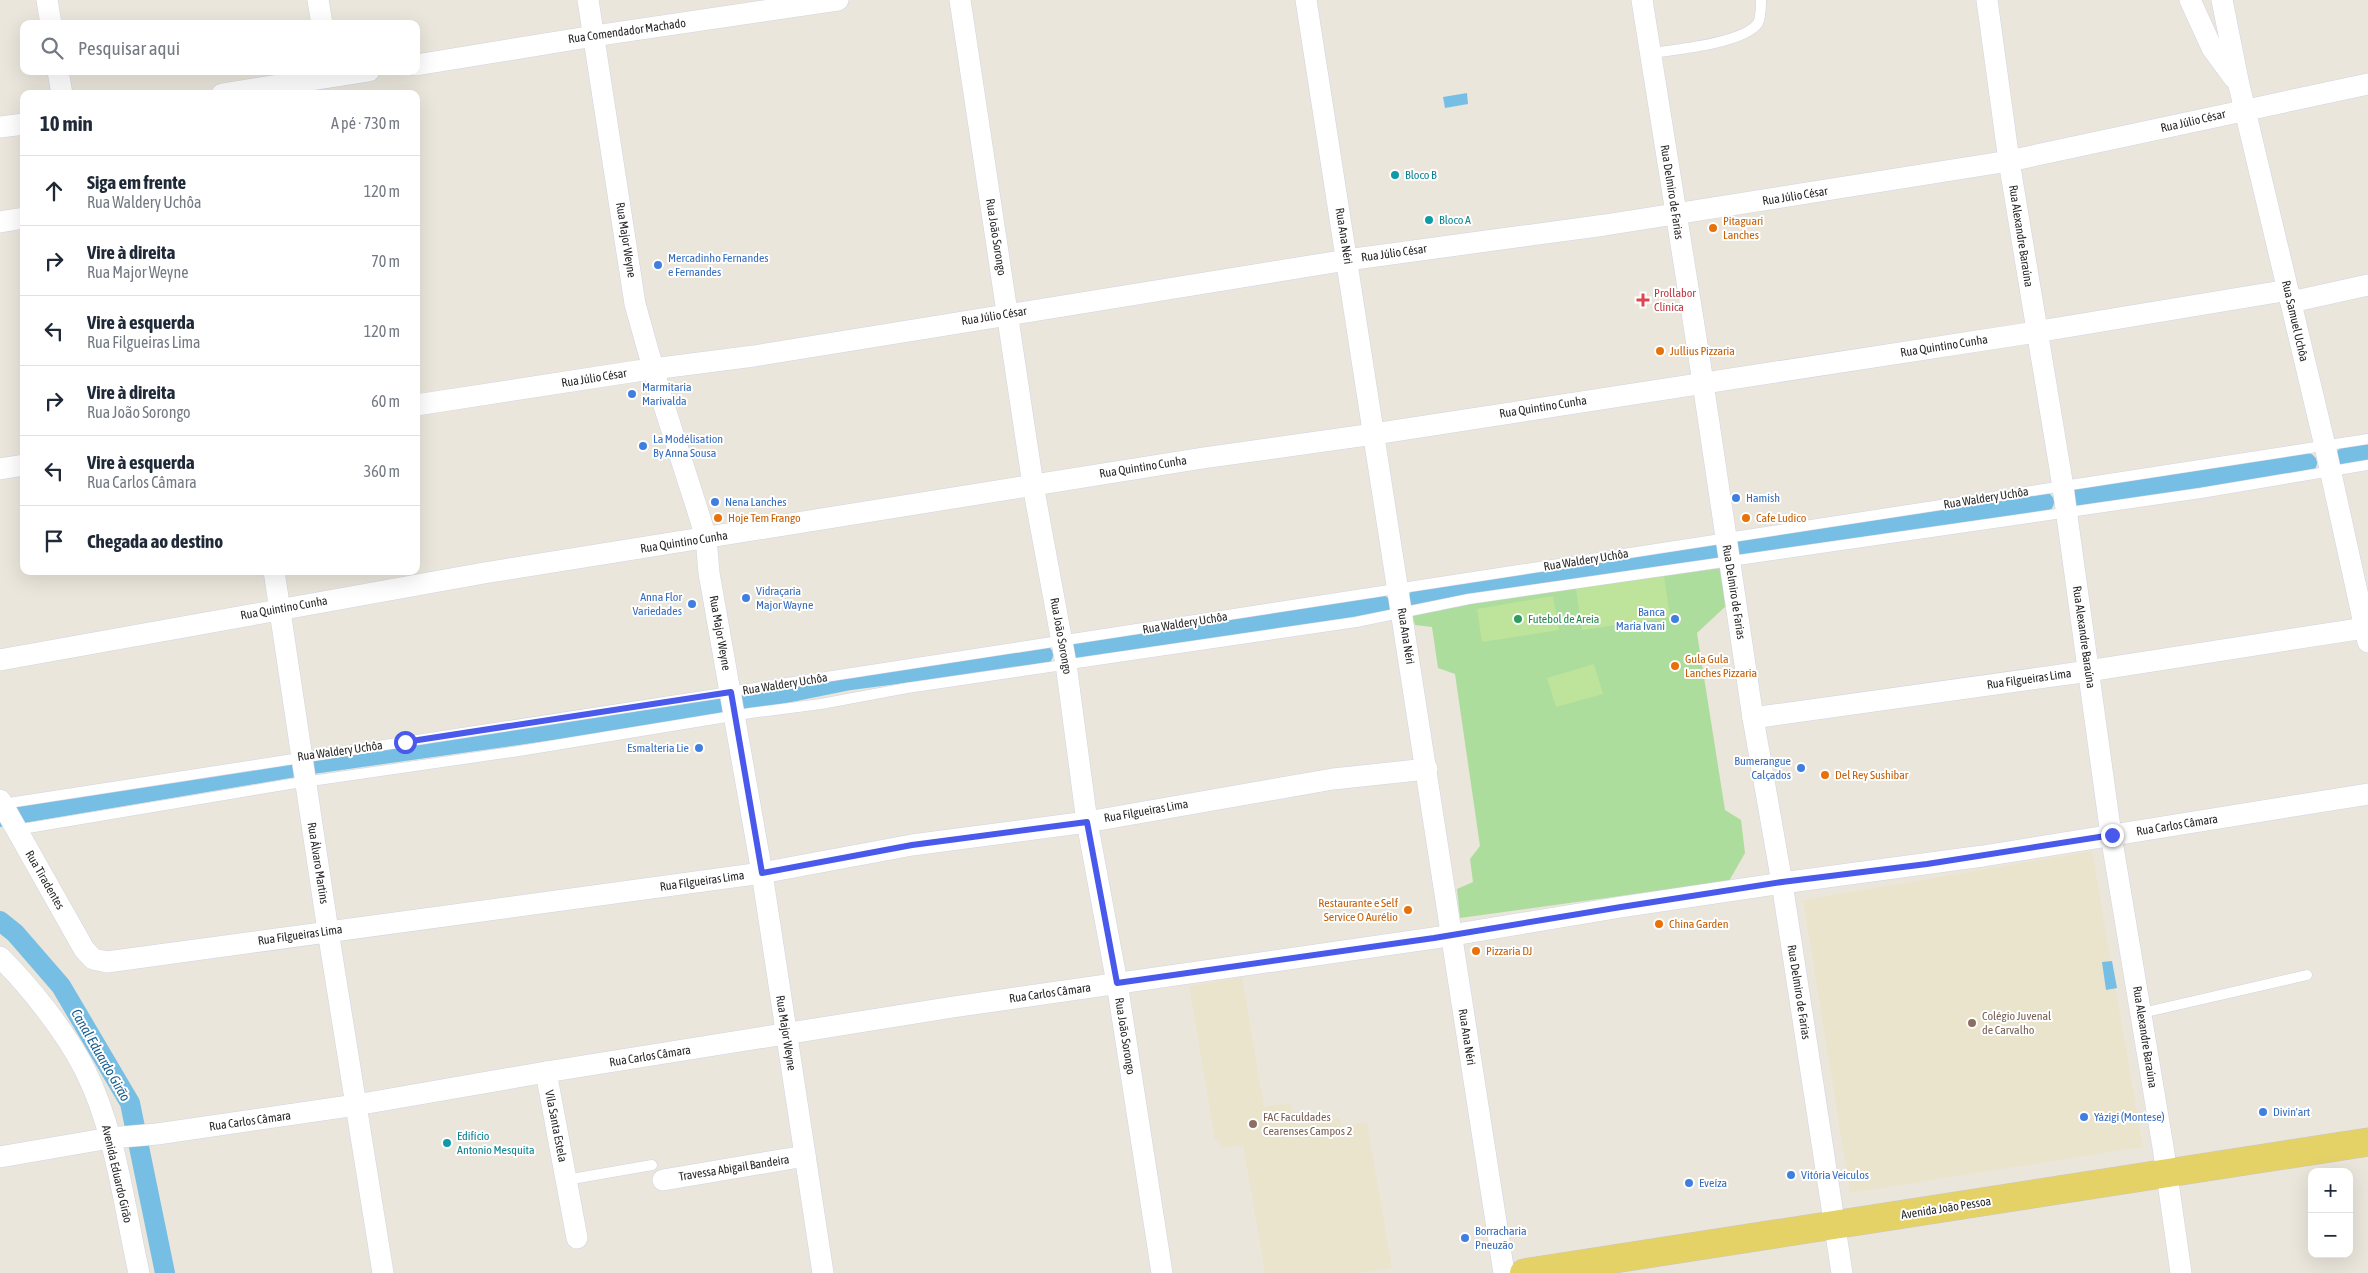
<!DOCTYPE html>
<html lang="pt">
<meta charset="utf-8">
<style>
:root{--surface:#fff;--page:#f6f6f7;--text:#1f2937;--muted:#747a83;--line:#e0e1e3}
body{margin:0;font-family:"Asap Condensed",sans-serif;background:var(--page);color:var(--text)}
.controls{position:absolute;right:15px;bottom:15px;display:grid;overflow:hidden;border-radius:10px;box-shadow:0 5px 20px #0002}
.controls button{width:45px;height:45px;display:grid;place-items:center;padding:0;border:0;border-bottom:1px solid var(--line);background:var(--surface);color:var(--text);font:25px sans-serif}
.stop{position:absolute;width:15px;height:15px;margin:-11px;border:4px solid #4959eb;border-radius:50%;background:#fff}
.stop.end{background:#4959eb;border-color:#fff;box-shadow:0 1px 5px #0008}
.list{margin:0;padding:0;list-style:none}
h2{display:flex;justify-content:space-between;align-items:center;height:65px;margin:0;padding:0 20px;font-size:21px}
h2 small{font-size:16px;font-weight:400;color:var(--muted)}
.list li{display:grid;grid-template-columns:32px 1fr auto;gap:15px;align-items:center;box-sizing:border-box;height:70px;padding:0 20px;border-top:1px solid var(--line)}
.list b{display:block;font-size:19px;white-space:nowrap}
.list p{margin:0;font-size:16px;white-space:nowrap;color:var(--muted)}
.list em{font-size:16px;font-style:normal;color:var(--muted)}
.icon{flex:none;width:28px;height:28px;fill:none;stroke:currentColor;stroke-width:2;stroke-linecap:round;stroke-linejoin:round}
.map{position:relative;flex:none;width:2368px;height:1273px;overflow:hidden}
.search{position:absolute;background:var(--surface);box-shadow:0 5px 20px #0002;left:20px;top:20px;width:400px;height:55px;display:flex;align-items:center;gap:12px;box-sizing:border-box;padding:0 18px;border-radius:10px;color:var(--muted);font-size:19px}
.panel{position:absolute;background:var(--surface);box-shadow:0 5px 20px #0002;left:20px;top:90px;width:400px;height:485px;border-radius:10px}
.map>svg:first-child{display:block}
.education{fill:#ebe4cd}
.green{fill:#addd9d}
.pitch{fill:#bee39a}
.water{fill:#77bee4}
.lines{fill:none;stroke-linecap:round;stroke-linejoin:round}
.canal{stroke:#77bee4;stroke-width:20}
.lane-casing{stroke:#d2d3e1;stroke-width:11}
.street-casing{stroke:#d2d3e1;stroke-width:22}
.primary-casing{stroke:#c7c7c7;stroke-width:29}
.lane{stroke:#fff;stroke-width:10}
.street{stroke:#fff;stroke-width:21}
.primary{stroke:#e5d267;stroke-width:28}
.route{stroke:#4959eb;stroke-width:6}
.culture-dot{fill:#0f9aa8;stroke:#fff;stroke-width:2}
.food-dot{fill:#e8710a;stroke:#fff;stroke-width:2}
.shop-dot{fill:#3f7fe0;stroke:#fff;stroke-width:2}
.health-dot{fill:#e0444e;stroke:#fff;stroke-width:2}
.leisure-dot{fill:#2e9e5b;stroke:#fff;stroke-width:2}
.education-dot{fill:#8d6e63;stroke:#fff;stroke-width:2}
.labels{text-anchor:middle;dominant-baseline:central;stroke-width:4;stroke-linejoin:round;paint-order:stroke}
.street-label{font-size:12px;fill:#292929;stroke:#fff}
.culture-label{font-size:12px;fill:#0d838f;stroke:#fff;text-anchor:start}
.food-label{font-size:12px;fill:#c56008;stroke:#fff;text-anchor:start}
.shop-label{font-size:12px;fill:#366cbe;stroke:#fff;text-anchor:start}
.health-label{font-size:12px;fill:#be3a42;stroke:#fff;text-anchor:start}
.leisure-label{font-size:12px;fill:#27864d;stroke:#fff;text-anchor:start}
.education-label{font-size:12px;fill:#785e54;stroke:#fff;text-anchor:start}
.water-label{font-size:14px;font-style:italic;fill:#185c8f;stroke:#fff}
</style>
<div class="map">
<svg width="2368" height="1273" viewBox="0 0 2368 1273">
<rect width="100%" height="100%" fill="#eae6dc"/>
<g class="education">
<path d="M2092,851L2143,1147L1850,1193L1803,900Z"/>
<path d="M1242,977L1264,1107L1290,1103L1295,1125L1340,1118L1342,1126L1367,1122L1392,1268L1359,1273H1265L1243,1145L1221,1148L1219,1140H1215L1189,986Z"/>
</g>
<path class="green" d="M1721,568L1727,605L1697,633L1725,810L1741,820L1745,853L1729,881L1460,918L1457,889L1473,882L1470,859L1480,846L1455,674L1438,668L1432,627L1415,625L1411,611Z"/>
<g class="pitch">
<path d="M1664,576L1670,617L1582,630L1576,589Z"/>
<path d="M1553,596L1559,630L1482,642L1477,609Z"/>
<path d="M1594,664L1603,694L1556,707L1547,678Z"/>
</g>
<g class="water">
<path d="M1467,93L1468,104L1445,108L1443,97Z"/>
<path d="M2112,961L2117,988L2106,990L2102,962Z"/>
</g>
<g class="lines">
<g class="canal">
<path d="M2345,457L2368,453"/>
<path d="M2080,497L2307,463"/>
<path d="M1418,599L2044,502"/>
<path d="M1080,651L1381,605"/>
<path d="M0,817L319,763L716,707L850,680L1043,655"/>
<path d="M0,921L15,933L61,986L130,1103L165,1273"/>
</g>
<defs>
<g id="lane">
<path d="M1651,53C1674,50 1745,43 1758,23C1761,17 1761,7 1761,0"/>
<path d="M2,804L2368,439"/>
<path d="M16,830L290,784L519,751L751,713L821,704L907,688L1356,622L1469,599L2201,493L2368,465"/>
<path d="M2142,1013L2307,975"/>
<path d="M566,1180L652,1165"/>
</g>
<g id="street">
<path d="M47,0L51,24"/>
<path d="M318,0L322,24"/>
<path d="M588,0L635,304L660,393L700,518L706,538L709,573L762,873L823,1273"/>
<path d="M960,0L1033,485L1066,664L1087,822L1117,983L1162,1273"/>
<path d="M1306,0L1504,1273"/>
<path d="M1642,0L1700,363L1753,718L1782,883L1842,1273"/>
<path d="M1987,0L2009,161L2063,487L2111,835L2163,1147L2181,1273"/>
<path d="M2190,0L2212,48L2234,78"/>
<path d="M2222,0L2239,85L2325,446L2368,642"/>
<path d="M416,65L594,36L838,0"/>
<path d="M58,71L62,94"/>
<path d="M222,94L369,71"/>
<path d="M0,127L24,124"/>
<path d="M0,222L24,218"/>
<path d="M2291,302L2368,285"/>
<path d="M416,405L637,371L754,356L1347,260L1605,225L2009,161L2368,84"/>
<path d="M0,469L24,465"/>
<path d="M274,571L328,931L383,1273"/>
<path d="M0,660L484,573L1203,458L1374,434L2023,334L2288,290"/>
<path d="M1753,718L2075,673L2364,628"/>
<path d="M0,800L84,949L93,959L107,962L762,873L912,845L1087,822L1333,779L1427,769"/>
<path d="M0,957C30,987 66,1032 85,1070C116,1132 124,1206 139,1273"/>
<path d="M546,1072L577,1238"/>
<path d="M0,1157L110,1138L157,1134L356,1105L546,1072L953,1007L1434,938L1621,907L1782,883L1983,856L2368,794"/>
<path d="M663,1180L805,1156"/>
</g>
<path id="primary" d="M1524,1273L2368,1142"/>
</defs>
<use href="#lane" class="lane-casing"/>
<use href="#street" class="street-casing"/>
<use href="#primary" class="primary-casing"/>
<use href="#lane" class="lane"/>
<use href="#street" class="street"/>
<use href="#primary" class="primary"/>
</g>
<g class="lines">
<path class="route" d="M405,742L731,692L762,873L912,845L1087,822L1117,983L1434,938L1621,907L1782,882L1927,864L2112,835"/>
</g>
<g class="culture-dot">
<circle cx="1395" cy="175" r="5"/>
<circle cx="1429" cy="220" r="5"/>
<circle cx="447" cy="1143" r="5"/>
</g>
<g class="food-dot">
<circle cx="1713" cy="228" r="5"/>
<circle cx="1660" cy="351" r="5"/>
<circle cx="718" cy="518" r="5"/>
<circle cx="1746" cy="518" r="5"/>
<circle cx="1675" cy="666" r="5"/>
<circle cx="1825" cy="775" r="5"/>
<circle cx="1408" cy="910" r="5"/>
<circle cx="1659" cy="924" r="5"/>
<circle cx="1476" cy="951" r="5"/>
</g>
<g class="shop-dot">
<circle cx="658" cy="265" r="5"/>
<circle cx="632" cy="394" r="5"/>
<circle cx="643" cy="446" r="5"/>
<circle cx="1736" cy="498" r="5"/>
<circle cx="715" cy="502" r="5"/>
<circle cx="746" cy="598" r="5"/>
<circle cx="692" cy="604" r="5"/>
<circle cx="1675" cy="619" r="5"/>
<circle cx="699" cy="748" r="5"/>
<circle cx="1801" cy="768" r="5"/>
<circle cx="2263" cy="1112" r="5"/>
<circle cx="2084" cy="1117" r="5"/>
<circle cx="1791" cy="1175" r="5"/>
<circle cx="1689" cy="1183" r="5"/>
<circle cx="1465" cy="1238" r="5"/>
</g>
<path class="health-dot" d="M1640.5 292.5h5v5h5v5h-5v5h-5v-5h-5v-5h5z"/>
<circle class="leisure-dot" cx="1518" cy="619" r="5"/>
<g class="education-dot">
<circle cx="1972" cy="1023" r="5"/>
<circle cx="1253" cy="1124" r="5"/>
</g>
<g class="labels">
<g class="street-label">
<text transform="translate(627 31) rotate(-8)">Rua Comendador Machado</text>
<text transform="translate(2193 121) rotate(-13)">Rua Júlio César</text>
<text transform="translate(1672 192) rotate(81)">Rua Delmiro de Farias</text>
<text transform="translate(1795 196) rotate(-9)">Rua Júlio César</text>
<text transform="translate(1344 236) rotate(81)">Rua Ana Néri</text>
<text transform="translate(2021 236) rotate(81)">Rua Alexandre Baraúna</text>
<text transform="translate(996 237) rotate(81)">Rua João Sorongo</text>
<text transform="translate(626 240) rotate(81)">Rua Major Weyne</text>
<text transform="translate(1394 253) rotate(-8)">Rua Júlio César</text>
<text transform="translate(994 316) rotate(-9)">Rua Júlio César</text>
<text transform="translate(2295 321) rotate(77)">Rua Samuel Uchôa</text>
<text transform="translate(1944 346) rotate(-9)">Rua Quintino Cunha</text>
<text transform="translate(594 378) rotate(-9)">Rua Júlio César</text>
<text transform="translate(1543 407) rotate(-9)">Rua Quintino Cunha</text>
<text transform="translate(1143 467) rotate(-9)">Rua Quintino Cunha</text>
<text transform="translate(1986 498) rotate(-9)">Rua Waldery Uchôa</text>
<text transform="translate(684 542) rotate(-9)">Rua Quintino Cunha</text>
<text transform="translate(1586 560) rotate(-9)">Rua Waldery Uchôa</text>
<text transform="translate(1734 592) rotate(81)">Rua Delmiro de Farias</text>
<text transform="translate(284 608) rotate(-10)">Rua Quintino Cunha</text>
<text transform="translate(1185 623) rotate(-9)">Rua Waldery Uchôa</text>
<text transform="translate(720 633) rotate(80)">Rua Major Weyne</text>
<text transform="translate(1061 636) rotate(80)">Rua João Sorongo</text>
<text transform="translate(1406 636) rotate(81)">Rua Ana Néri</text>
<text transform="translate(2084 637) rotate(82)">Rua Alexandre Baraúna</text>
<text transform="translate(2029 679) rotate(-8)">Rua Filgueiras Lima</text>
<text transform="translate(785 684) rotate(-9)">Rua Waldery Uchôa</text>
<text transform="translate(340 751) rotate(-8)">Rua Waldery Uchôa</text>
<text transform="translate(1146 811) rotate(-10)">Rua Filgueiras Lima</text>
<text transform="translate(2177 825) rotate(-9)">Rua Carlos Câmara</text>
<text transform="translate(318 863) rotate(81)">Rua Álvaro Martins</text>
<text transform="translate(45 880) rotate(60)">Rua Tiradentes</text>
<text transform="translate(702 881) rotate(-8)">Rua Filgueiras Lima</text>
<text transform="translate(300 935) rotate(-8)">Rua Filgueiras Lima</text>
<text transform="translate(1799 992) rotate(81)">Rua Delmiro de Farias</text>
<text transform="translate(1050 993) rotate(-8)">Rua Carlos Câmara</text>
<text transform="translate(786 1033) rotate(81)">Rua Major Weyne</text>
<text transform="translate(1125 1036) rotate(81)">Rua João Sorongo</text>
<text transform="translate(1467 1037) rotate(81)">Rua Ana Néri</text>
<text transform="translate(2145 1037) rotate(81)">Rua Alexandre Baraúna</text>
<text transform="translate(650 1056) rotate(-9)">Rua Carlos Câmara</text>
<text transform="translate(250 1121) rotate(-8)">Rua Carlos Câmara</text>
<text transform="translate(556 1126) rotate(79)">Vila Santa Estela</text>
<text transform="translate(734 1168) rotate(-9)">Travessa Abigail Bandeira</text>
<text transform="translate(117 1174) rotate(77)">Avenida Eduardo Girão</text>
<text transform="translate(1946 1208) rotate(-9)">Avenida João Pessoa</text>
</g>
<g class="culture-label">
<text x="1405" y="175">Bloco B</text>
<text x="1439" y="220">Bloco A</text>
<text x="457" y="1136">Edifício<tspan x="457" dy="14">Antonio Mesquita</tspan></text>
</g>
<g class="food-label">
<text x="1723" y="221">Pitaguari<tspan x="1723" dy="14">Lanches</tspan></text>
<text x="1670" y="351">Jullius Pizzaria</text>
<text x="728" y="518">Hoje Tem Frango</text>
<text x="1756" y="518">Cafe Ludico</text>
<text x="1685" y="659">Gula Gula<tspan x="1685" dy="14">Lanches Pizzaria</tspan></text>
<text x="1835" y="775">Del Rey Sushibar</text>
<text x="1398" y="903" text-anchor="end">Restaurante e Self<tspan x="1398" dy="14">Service O Aurélio</tspan></text>
<text x="1669" y="924">China Garden</text>
<text x="1486" y="951">Pizzaria DJ</text>
</g>
<g class="shop-label">
<text x="668" y="258">Mercadinho Fernandes<tspan x="668" dy="14">e Fernandes</tspan></text>
<text x="642" y="387">Marmitaria<tspan x="642" dy="14">Marivalda</tspan></text>
<text x="653" y="439">La Modélisation<tspan x="653" dy="14">By Anna Sousa</tspan></text>
<text x="1746" y="498">Hamish</text>
<text x="725" y="502">Nena Lanches</text>
<text x="756" y="591">Vidraçaria<tspan x="756" dy="14">Major Wayne</tspan></text>
<text x="682" y="597" text-anchor="end">Anna Flor<tspan x="682" dy="14">Variedades</tspan></text>
<text x="1665" y="612" text-anchor="end">Banca<tspan x="1665" dy="14">Maria Ivani</tspan></text>
<text x="689" y="748" text-anchor="end">Esmalteria Lie</text>
<text x="1791" y="761" text-anchor="end">Bumerangue<tspan x="1791" dy="14">Calçados</tspan></text>
<text x="2273" y="1112">Divin'art</text>
<text x="2094" y="1117">Yázigi (Montese)</text>
<text x="1801" y="1175">Vitória Veículos</text>
<text x="1699" y="1183">Eveíza</text>
<text x="1475" y="1231">Borracharia<tspan x="1475" dy="14">Pneuzão</tspan></text>
</g>
<g class="health-label">
<text x="1654" y="293">Prollabor<tspan x="1654" dy="14">Clínica</tspan></text>
</g>
<g class="leisure-label">
<text x="1528" y="619">Futebol de Areia</text>
</g>
<g class="education-label">
<text x="1982" y="1016">Colégio Juvenal<tspan x="1982" dy="14">de Carvalho</tspan></text>
<text x="1263" y="1117">FAC Faculdades<tspan x="1263" dy="14">Cearenses Campos 2</tspan></text>
</g>
<g class="water-label">
<text transform="translate(101 1055) rotate(60)">Canal Eduardo Girão</text>
</g>
</g>
</svg>
<div class="controls">
<button>+</button>
<button>−</button>
</div>
<div class="stop" style="left:405px;top:742px"></div>
<div class="stop end" style="left:2112px;top:835px"></div>
<div class="search"><svg class="icon" aria-label="search" viewBox="0 0 24 24"><circle cx="10" cy="10" r="6"/><path d="M15 15l6 6"/></svg>Pesquisar aqui</div>
<section class="panel">
<h2>10 min<small>A pé · 730 m</small></h2>
<ul class="list">
<li><svg class="icon" aria-label="ahead" viewBox="0 0 24 24"><path d="M12 20V5M6 11l6-6 6 6"/></svg><div><b>Siga em frente</b><p>Rua Waldery Uchôa</p></div><em>120 m</em></li>
<li><svg class="icon" aria-label="right" viewBox="0 0 24 24"><path d="M7 20v-9h11M14 6l5 5-5 5"/></svg><div><b>Vire à direita</b><p>Rua Major Weyne</p></div><em>70 m</em></li>
<li><svg class="icon" aria-label="left" viewBox="0 0 24 24"><path d="M17 20v-9H6M10 6l-5 5 5 5"/></svg><div><b>Vire à esquerda</b><p>Rua Filgueiras Lima</p></div><em>120 m</em></li>
<li><svg class="icon" aria-label="right" viewBox="0 0 24 24"><path d="M7 20v-9h11M14 6l5 5-5 5"/></svg><div><b>Vire à direita</b><p>Rua João Sorongo</p></div><em>60 m</em></li>
<li><svg class="icon" aria-label="left" viewBox="0 0 24 24"><path d="M17 20v-9H6M10 6l-5 5 5 5"/></svg><div><b>Vire à esquerda</b><p>Rua Carlos Câmara</p></div><em>360 m</em></li>
<li><svg class="icon" aria-label="arrive" viewBox="0 0 24 24"><path d="M6 21V4h12l-3 4 3 4H6"/></svg><div><b>Chegada ao destino</b></div></li>
</ul>
</section>
</div>
